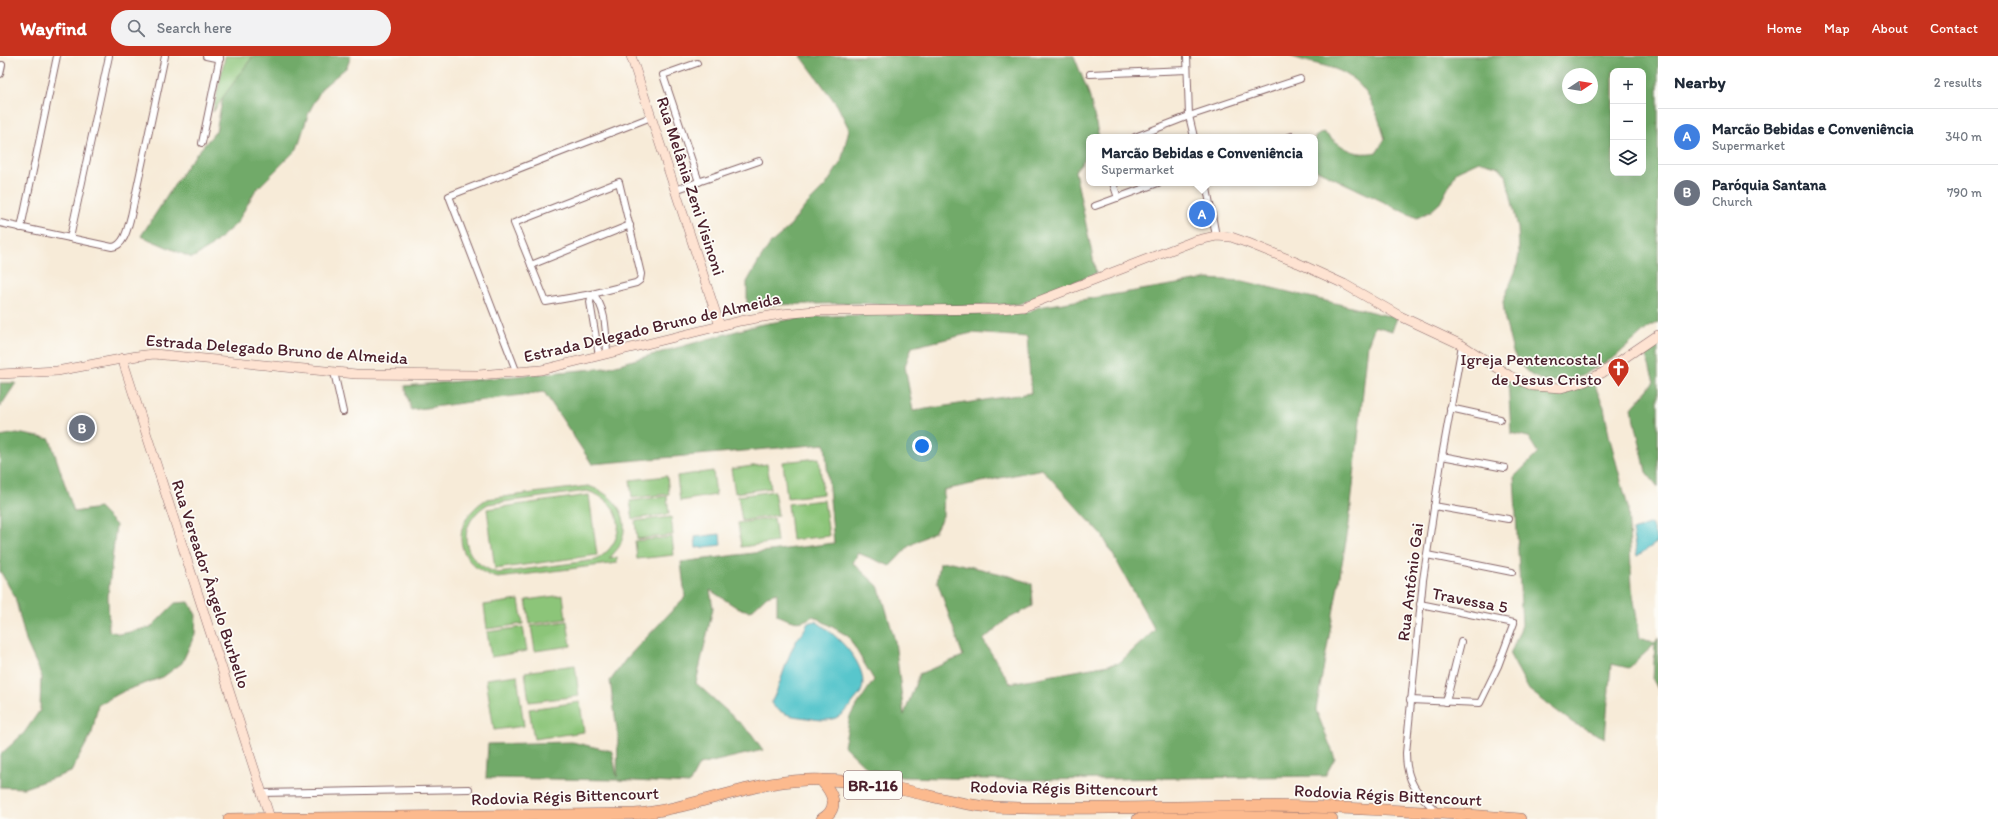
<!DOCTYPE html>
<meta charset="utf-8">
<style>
:root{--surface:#fff;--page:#f2f2f3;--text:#1f2937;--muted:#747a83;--line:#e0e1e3;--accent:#c8321e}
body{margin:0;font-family:Itim,sans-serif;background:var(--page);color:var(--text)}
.controls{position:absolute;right:12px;top:12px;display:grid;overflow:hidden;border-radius:8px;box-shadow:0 4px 16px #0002}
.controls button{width:36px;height:36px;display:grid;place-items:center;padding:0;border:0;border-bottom:1px solid var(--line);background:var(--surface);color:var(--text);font:20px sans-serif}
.compass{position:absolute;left:1562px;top:12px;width:36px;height:36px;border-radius:50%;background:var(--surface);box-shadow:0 4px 16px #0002;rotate:78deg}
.you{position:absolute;left:922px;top:390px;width:14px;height:14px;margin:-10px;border:3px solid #fff;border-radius:50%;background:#1a73e8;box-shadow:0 0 0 6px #1a73e833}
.badge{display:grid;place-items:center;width:26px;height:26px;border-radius:50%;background:var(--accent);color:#fff;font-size:13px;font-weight:700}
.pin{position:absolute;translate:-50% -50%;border:2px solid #fff;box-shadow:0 1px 4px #0006}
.popup{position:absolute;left:1086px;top:78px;width:232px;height:52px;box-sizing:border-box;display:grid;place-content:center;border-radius:8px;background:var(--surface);filter:drop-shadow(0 1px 3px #0005);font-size:13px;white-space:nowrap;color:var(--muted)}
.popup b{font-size:15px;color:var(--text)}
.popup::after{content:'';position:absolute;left:50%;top:100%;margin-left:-8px;border:8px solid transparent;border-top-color:var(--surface)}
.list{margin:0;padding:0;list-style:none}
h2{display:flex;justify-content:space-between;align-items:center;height:52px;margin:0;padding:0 16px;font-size:17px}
h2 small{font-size:13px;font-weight:400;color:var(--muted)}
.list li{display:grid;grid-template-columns:26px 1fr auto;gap:12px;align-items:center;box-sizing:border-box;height:56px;padding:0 16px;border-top:1px solid var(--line)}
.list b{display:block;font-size:15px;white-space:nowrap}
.list p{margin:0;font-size:13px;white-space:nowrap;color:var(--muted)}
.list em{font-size:13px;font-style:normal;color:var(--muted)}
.icon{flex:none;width:22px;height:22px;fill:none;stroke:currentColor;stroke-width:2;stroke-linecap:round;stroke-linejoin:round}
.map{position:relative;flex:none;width:1658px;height:763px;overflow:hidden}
header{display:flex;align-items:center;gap:24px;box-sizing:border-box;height:56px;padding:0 20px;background:var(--accent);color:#fff}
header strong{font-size:19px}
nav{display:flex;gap:22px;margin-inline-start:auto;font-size:14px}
.search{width:280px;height:36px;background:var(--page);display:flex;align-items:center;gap:10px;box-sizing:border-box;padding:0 14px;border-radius:22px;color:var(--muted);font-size:15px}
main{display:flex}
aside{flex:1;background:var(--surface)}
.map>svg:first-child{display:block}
.green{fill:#8cc579;stroke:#6b7252;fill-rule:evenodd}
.forest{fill:#71aa69;stroke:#5e644a;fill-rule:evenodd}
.water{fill:#58c6cc;stroke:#51727c}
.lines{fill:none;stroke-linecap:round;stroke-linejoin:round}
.street-casing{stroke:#876668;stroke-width:8}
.secondary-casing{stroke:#876668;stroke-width:10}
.highway-casing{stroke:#876668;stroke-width:12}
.street{stroke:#fff;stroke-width:6}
.secondary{stroke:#fee3d2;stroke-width:9}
.highway{stroke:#fcba8e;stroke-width:11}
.labels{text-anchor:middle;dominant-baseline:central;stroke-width:3.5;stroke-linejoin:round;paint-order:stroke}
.shield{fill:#fdfcf7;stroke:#806168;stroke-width:1}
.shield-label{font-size:16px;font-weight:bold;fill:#4a1f2b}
.street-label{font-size:17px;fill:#4a1f2b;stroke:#fdfcf7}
.poi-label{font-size:17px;fill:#4a1f2b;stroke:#fdfcf7;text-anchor:end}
</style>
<header>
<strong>Wayfind</strong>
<div class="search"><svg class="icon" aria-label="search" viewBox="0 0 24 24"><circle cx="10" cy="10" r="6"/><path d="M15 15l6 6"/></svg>Search here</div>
<nav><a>Home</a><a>Map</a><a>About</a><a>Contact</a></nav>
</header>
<main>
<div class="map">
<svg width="1658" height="763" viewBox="0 0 1658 763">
<rect width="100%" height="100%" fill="#fdfcf7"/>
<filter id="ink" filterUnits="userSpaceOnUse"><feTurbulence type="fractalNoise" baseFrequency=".025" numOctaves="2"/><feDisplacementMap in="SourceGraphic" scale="8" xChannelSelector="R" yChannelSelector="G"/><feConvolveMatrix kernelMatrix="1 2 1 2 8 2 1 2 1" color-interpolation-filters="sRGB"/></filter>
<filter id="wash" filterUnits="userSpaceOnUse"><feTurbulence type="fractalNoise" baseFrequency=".012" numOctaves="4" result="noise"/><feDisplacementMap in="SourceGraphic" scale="16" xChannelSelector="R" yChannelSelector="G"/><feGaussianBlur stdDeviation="0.9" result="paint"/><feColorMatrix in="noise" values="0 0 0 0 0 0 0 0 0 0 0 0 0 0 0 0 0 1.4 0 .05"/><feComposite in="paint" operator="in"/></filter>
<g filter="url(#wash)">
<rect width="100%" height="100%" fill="#f7ebd8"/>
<g class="green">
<path d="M225,0H253L213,56L225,1Z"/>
<path d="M819,402L823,438L787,442L783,406Z"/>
<path d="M767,408L771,432L735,437L731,413Z"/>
<path d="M713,415L716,439L680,445L677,420Z"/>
<path d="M667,420L669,438L632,442L630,424Z"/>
<path d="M588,430C615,438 634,462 619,491C616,495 612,499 609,503L617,502V507L498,522C454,510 448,466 487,443ZM587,435C625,446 629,484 596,504L498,517C460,506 455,468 488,448Z"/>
<path d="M774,435L778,459L742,465L738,440Z"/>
<path d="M589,439L597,499L495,513L487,453Z"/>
<path d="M667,440L669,458L633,463L630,445Z"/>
<path d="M824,444L829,480L792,484L788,448Z"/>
<path d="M671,461L673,479L637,483L635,465Z"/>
<path d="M774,462L777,486L741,491L738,467Z"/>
<path d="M672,481L674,499L637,503L635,485Z"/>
<path d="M563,539L566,563L530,568L526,544Z"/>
<path d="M519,544L523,568L487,573L484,549Z"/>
<path d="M567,565L571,590L535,595L531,570Z"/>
<path d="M523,571L527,595L491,601L487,576Z"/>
<path d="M575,609L579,640L529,646L525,616Z"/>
<path d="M517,619L524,670L494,674L486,623Z"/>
<path d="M580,646L584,676L534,683L529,653Z"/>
</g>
<g class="forest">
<path d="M253,0H351L347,11L322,32L309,56L297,93L255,135L237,167L209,192L192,202L141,180L188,108L216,75L223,41Z"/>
<path d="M801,0H1074L1089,38L1099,81H1089V97L1075,115L1096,217L1020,248L913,251L858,247L767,249L747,252V226L759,205L770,188L788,172L807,148L826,129L841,106L849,73L837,49Z"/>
<path d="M1290,0H1658V267L1650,270L1615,301L1590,315L1576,322L1546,326L1531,319L1520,309L1513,296L1505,264L1503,245L1516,214L1519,198L1518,172L1506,119L1499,111L1479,105L1457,115L1440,147L1431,155L1417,162L1315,113V81L1323,76C1343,91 1352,101 1377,96L1385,83C1375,51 1368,26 1335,13C1320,8 1305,6 1290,0ZM1613,15H1643V117H1613ZM1568,18H1592V42H1568Z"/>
<path d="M1207,223L1243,225L1397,262L1392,275L1375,270L1368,288L1349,468L1316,654L1335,702L1325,720L1030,724L901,721L868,713L844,690L850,660L874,624L848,580L813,560C798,570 792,565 777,559V537L767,540L751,555L739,553L710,534L713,552L696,627L751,677L763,694L699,709L689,728L617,724L486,722L488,688L572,686L612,695L617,721L618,680L610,625L626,603L685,541L681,506L834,487L825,388L592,408L544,336L411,354L405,330L605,312L758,269L804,261L889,258L1025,257L1039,251ZM972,277L1027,281L1031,337L913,355L905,310L912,291ZM1042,413L1102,479L1155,574L1119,607L1010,627L983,584L1006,564L1033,550L1032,528L1010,520L952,506L940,507L937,525L963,600L919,618L904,659L895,585L884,546L878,530L853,507L858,497L890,510L909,490L935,475L943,460L944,434Z"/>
<path d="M1658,289V431L1646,416L1632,352L1654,326L1646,299Z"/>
<path d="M1508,322C1544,345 1556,338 1594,328L1604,351L1609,379L1628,451L1632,532L1640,582L1655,587L1658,582V633L1653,624L1655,588L1629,612L1611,608L1605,682L1573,667L1529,634L1510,599L1522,569L1514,421L1538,397L1528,381L1511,377Z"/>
<path d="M0,327H16L0,351Z"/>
<path d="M17,377L50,383L74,456L99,452L116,469L108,540L109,575L121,578L151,571L175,547L189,546L196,559L195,578L182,607L163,621L124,635L98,649L92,677L71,716L24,732L0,731V699L24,677L40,654L41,618L26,585L15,541L0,515V380Z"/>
</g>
<g class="water">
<path d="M1651,468L1658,486L1637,500L1632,475Z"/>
<path d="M720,478L721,489L696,492L695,481Z"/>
<path d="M815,565C834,576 869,608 862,633C861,638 857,641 854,645C836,669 828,665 800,661C789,660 777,656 771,647C781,628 784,610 793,591C797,582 804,576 808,567Z"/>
</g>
</g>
<g filter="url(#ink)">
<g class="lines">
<defs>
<g id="street">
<path d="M206,0L220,3"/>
<path d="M1187,0L1189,60L1194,81"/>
<path d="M697,7L663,19L699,126"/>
<path d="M0,18L2,9"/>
<path d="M1090,18L1187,14"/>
<path d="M1135,81L1189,60L1300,23"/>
<path d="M1289,81L1292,80"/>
<path d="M202,87L220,0"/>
<path d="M619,126L641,218L640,224L636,227L592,238L546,246L514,167Z"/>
<path d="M1113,127L1118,142"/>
<path d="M1206,127L1216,180"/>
<path d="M675,134L759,105"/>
<path d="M1095,150L1158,127"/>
<path d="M0,167L112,191C125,190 128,170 131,160L165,0"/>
<path d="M21,172L57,0"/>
<path d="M70,182L109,0"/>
<path d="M531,209L630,169"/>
<path d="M599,300L590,246L592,238C607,249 606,281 607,298"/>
<path d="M334,316L343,356"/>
<path d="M517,317L449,140L651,61"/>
<path d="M1450,352L1500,363"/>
<path d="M1442,400L1505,412"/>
<path d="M1434,450L1508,463"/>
<path d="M1427,499L1512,516"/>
<path d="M1410,644L1480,647L1498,610L1514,567L1420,548"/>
<path d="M1446,646L1461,586"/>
<path d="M261,737L469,733"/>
<path d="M1437,756C1417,737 1406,726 1406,697L1423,524L1442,400L1462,289"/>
</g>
<g id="secondary">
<path d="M631,0L720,270"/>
<path d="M122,302L270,762"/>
<path d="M0,318L57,315L137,300L154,298L356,318L478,319L541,314L740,265L781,258L815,255L1000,253L1023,251L1194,185L1216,180L1231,181L1248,187L1298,207L1344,228L1400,260L1462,289L1510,320L1533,330L1561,332L1584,326L1602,317L1658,279"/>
</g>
<g id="highway">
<path d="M821,724C832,736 841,752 822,763"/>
<path d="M229,763L635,758C693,753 747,726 806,724C839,723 871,727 904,734C933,740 961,749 991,751C1079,755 1168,750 1256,750C1344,751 1432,756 1520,763"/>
<path d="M1138,763L1243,761L1332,763"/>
</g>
</defs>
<use href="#street" class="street-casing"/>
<use href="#secondary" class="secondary-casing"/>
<use href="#highway" class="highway-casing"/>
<use href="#street" class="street"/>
<use href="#secondary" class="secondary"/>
<use href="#highway" class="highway"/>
</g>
</g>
<defs>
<symbol id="church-pin" viewBox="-11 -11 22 30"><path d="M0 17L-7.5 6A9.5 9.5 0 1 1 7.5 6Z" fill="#c8321e" stroke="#fdfcf7"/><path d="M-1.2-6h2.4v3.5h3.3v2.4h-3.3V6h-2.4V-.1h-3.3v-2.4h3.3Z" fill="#fff"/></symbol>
</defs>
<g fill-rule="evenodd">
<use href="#church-pin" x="1606" y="300" width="25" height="34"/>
</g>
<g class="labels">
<rect class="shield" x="844" y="715" width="58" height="28" rx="3"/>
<g class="shield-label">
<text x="873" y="729">BR-116</text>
</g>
<g class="street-label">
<text transform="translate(691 130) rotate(72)">Rua Melânia Zeni Visinoni</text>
<text transform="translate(652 271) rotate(-13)">Estrada Delegado Bruno de Almeida</text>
<text transform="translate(277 293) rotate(4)">Estrada Delegado Bruno de Almeida</text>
<text transform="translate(1410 526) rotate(-83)">Rua Antônio Gai</text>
<text transform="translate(211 528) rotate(72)">Rua Vereador Ângelo Burbello</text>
<text transform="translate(1470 544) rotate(11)">Travessa 5</text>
<text transform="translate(1064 732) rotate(1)">Rodovia Régis Bittencourt</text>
<text transform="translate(1388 739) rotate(3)">Rodovia Régis Bittencourt</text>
<text transform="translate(565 740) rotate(-2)">Rodovia Régis Bittencourt</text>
</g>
<g class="poi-label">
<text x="1602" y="303">Igreja Pentencostal<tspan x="1602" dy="20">de Jesus Cristo</tspan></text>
</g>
</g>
</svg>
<div class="controls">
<button>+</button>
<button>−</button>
<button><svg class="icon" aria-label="layers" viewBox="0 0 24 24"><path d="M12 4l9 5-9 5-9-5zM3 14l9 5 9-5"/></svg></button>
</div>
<svg class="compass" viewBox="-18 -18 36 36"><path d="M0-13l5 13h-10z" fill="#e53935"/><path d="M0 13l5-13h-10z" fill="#747a83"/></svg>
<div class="you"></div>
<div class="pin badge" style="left:1202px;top:158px;background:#3f7fe0">A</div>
<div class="popup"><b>Marcão Bebidas e Conveniência</b>Supermarket</div>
<div class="pin badge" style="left:82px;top:372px;background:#6b7280">B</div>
</div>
<aside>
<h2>Nearby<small>2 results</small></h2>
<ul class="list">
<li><span class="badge" style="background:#3f7fe0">A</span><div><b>Marcão Bebidas e Conveniência</b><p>Supermarket</p></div><em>340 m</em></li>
<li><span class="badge" style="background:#6b7280">B</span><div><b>Paróquia Santana</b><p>Church</p></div><em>790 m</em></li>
</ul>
</aside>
</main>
